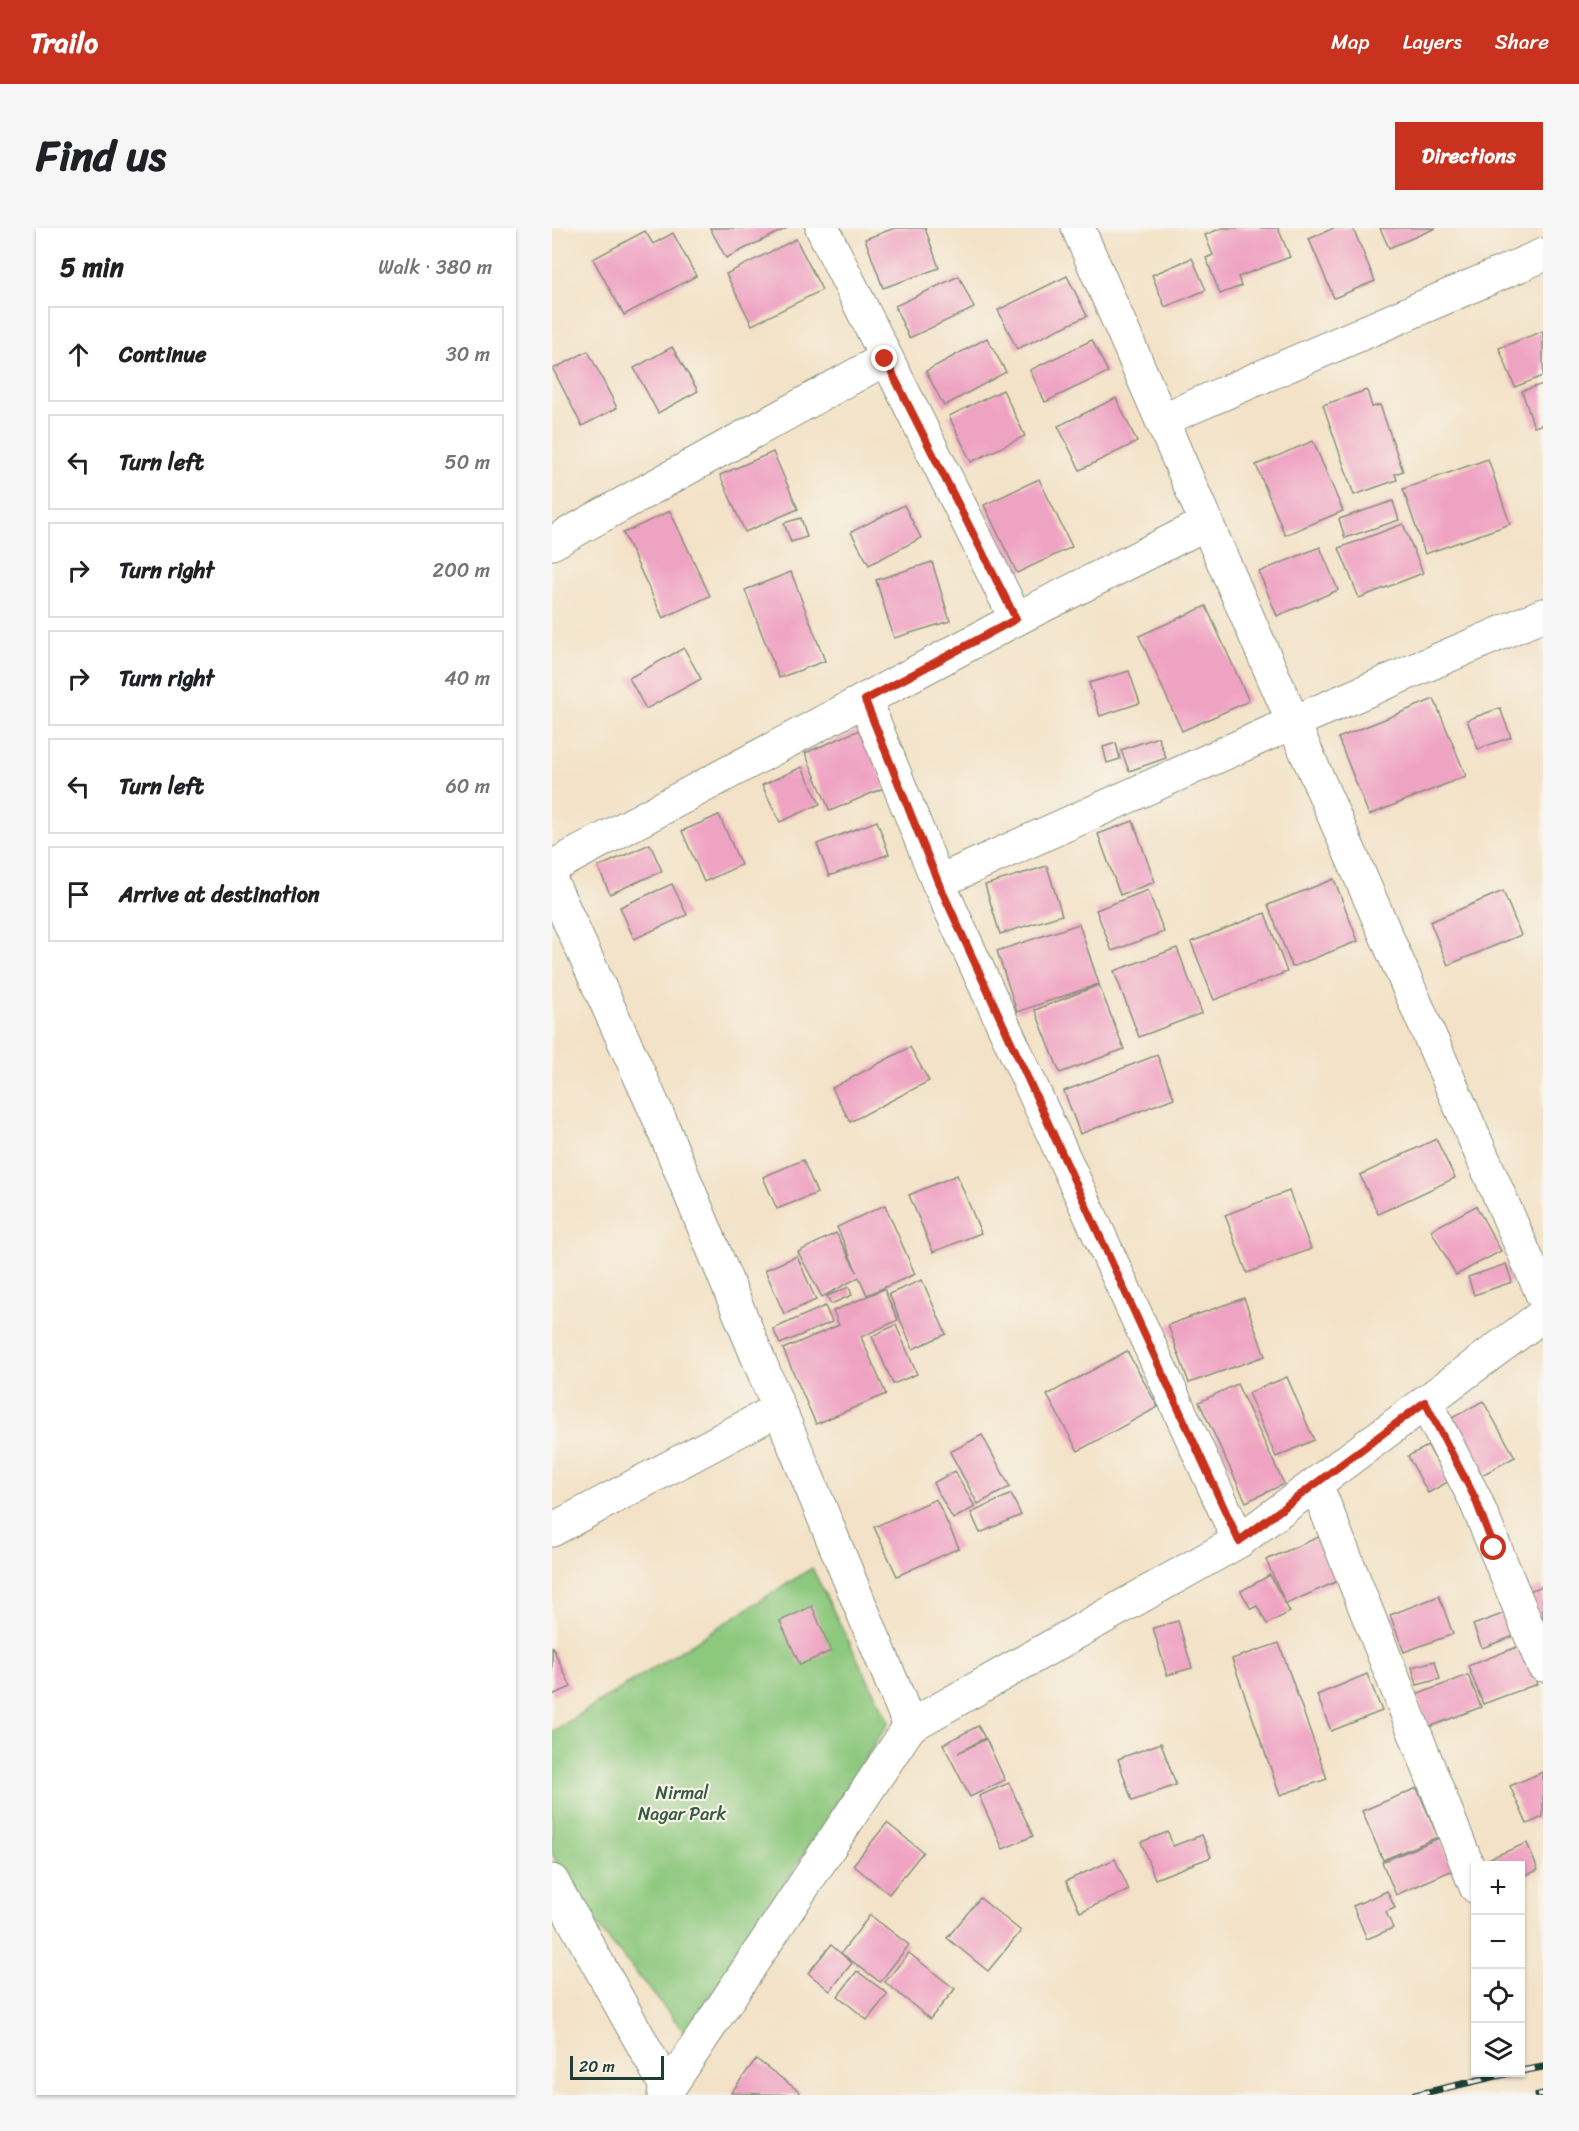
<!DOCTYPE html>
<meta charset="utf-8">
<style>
:root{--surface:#fff;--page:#f6f6f6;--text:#202124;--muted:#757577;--line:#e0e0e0;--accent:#c8321e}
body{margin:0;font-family:Sriracha,sans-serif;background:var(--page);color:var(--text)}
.controls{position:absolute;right:18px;bottom:18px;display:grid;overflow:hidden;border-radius:0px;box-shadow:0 2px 4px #0004}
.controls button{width:54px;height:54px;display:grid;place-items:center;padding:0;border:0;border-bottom:2px solid var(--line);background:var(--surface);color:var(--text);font:30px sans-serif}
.scale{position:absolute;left:18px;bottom:15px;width:94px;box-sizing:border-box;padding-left:6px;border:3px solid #1f3d34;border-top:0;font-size:16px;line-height:21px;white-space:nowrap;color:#1f3d34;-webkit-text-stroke:4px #f7f3e8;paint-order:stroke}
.stop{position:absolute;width:18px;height:18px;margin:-14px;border:4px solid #c8321e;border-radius:50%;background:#fff}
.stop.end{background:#c8321e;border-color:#fff;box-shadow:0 2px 6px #0008}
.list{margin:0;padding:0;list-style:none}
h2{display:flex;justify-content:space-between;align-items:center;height:78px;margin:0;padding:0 24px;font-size:26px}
h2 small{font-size:20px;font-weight:400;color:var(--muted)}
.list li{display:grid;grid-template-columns:39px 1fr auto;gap:18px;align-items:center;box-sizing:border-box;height:96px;margin:0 12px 12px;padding:0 12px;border:2px solid var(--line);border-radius:0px}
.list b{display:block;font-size:22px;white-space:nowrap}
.list em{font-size:20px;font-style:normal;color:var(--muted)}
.icon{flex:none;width:33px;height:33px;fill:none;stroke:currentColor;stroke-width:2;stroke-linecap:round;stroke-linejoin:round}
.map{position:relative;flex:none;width:991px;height:1867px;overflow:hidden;border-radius:0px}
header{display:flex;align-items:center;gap:36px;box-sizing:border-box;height:84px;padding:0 30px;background:var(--accent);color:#fff}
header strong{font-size:28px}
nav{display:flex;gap:33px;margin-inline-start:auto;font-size:21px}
.intro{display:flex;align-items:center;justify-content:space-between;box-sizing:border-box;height:144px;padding:0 36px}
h1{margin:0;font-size:42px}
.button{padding:15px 27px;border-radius:0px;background:var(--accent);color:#fff;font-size:21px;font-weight:700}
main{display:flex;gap:36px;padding:0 36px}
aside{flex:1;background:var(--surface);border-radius:0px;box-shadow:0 2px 4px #0004}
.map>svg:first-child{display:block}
.green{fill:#8cc87d;stroke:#568258;stroke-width:1.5}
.building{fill:#efa3c2}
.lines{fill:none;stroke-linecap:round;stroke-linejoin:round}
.minor-casing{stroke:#89907e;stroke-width:35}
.minor{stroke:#fff;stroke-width:33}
.rail-casing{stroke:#1f3d34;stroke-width:7}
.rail{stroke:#f7f3e8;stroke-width:4.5;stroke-dasharray:14;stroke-linecap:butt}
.route{stroke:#c8321e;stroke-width:8}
.labels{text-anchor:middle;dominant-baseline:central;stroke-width:4.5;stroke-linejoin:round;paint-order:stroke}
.park-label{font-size:18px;fill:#355943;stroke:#f7f3e8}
</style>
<header>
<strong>Trailo</strong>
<nav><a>Map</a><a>Layers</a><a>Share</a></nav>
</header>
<div class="intro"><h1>Find us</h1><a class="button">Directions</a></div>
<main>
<aside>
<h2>5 min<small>Walk · 380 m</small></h2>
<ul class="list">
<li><svg class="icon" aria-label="ahead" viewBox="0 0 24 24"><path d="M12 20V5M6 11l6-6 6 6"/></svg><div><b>Continue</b></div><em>30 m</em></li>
<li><svg class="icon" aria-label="left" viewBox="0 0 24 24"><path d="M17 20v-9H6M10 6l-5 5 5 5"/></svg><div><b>Turn left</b></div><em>50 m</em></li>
<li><svg class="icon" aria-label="right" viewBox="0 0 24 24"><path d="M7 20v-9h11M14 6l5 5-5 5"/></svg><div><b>Turn right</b></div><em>200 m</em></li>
<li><svg class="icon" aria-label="right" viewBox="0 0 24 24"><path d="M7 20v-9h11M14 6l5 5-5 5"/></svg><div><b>Turn right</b></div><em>40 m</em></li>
<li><svg class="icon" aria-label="left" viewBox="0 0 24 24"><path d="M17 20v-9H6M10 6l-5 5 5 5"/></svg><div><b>Turn left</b></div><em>60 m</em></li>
<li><svg class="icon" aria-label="arrive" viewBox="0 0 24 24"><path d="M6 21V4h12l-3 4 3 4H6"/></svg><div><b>Arrive at destination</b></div></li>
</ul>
</aside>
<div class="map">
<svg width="991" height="1867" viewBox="0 0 991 1867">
<rect width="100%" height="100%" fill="#f7f3e8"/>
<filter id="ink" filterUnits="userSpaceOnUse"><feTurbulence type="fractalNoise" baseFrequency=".0167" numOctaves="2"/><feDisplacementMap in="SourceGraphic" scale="12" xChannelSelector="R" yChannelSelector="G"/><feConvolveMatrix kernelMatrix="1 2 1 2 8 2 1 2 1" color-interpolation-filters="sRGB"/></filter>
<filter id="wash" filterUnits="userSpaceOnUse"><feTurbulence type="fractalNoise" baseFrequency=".008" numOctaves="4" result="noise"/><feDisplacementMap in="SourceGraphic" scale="24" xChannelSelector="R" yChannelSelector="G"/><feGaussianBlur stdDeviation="1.35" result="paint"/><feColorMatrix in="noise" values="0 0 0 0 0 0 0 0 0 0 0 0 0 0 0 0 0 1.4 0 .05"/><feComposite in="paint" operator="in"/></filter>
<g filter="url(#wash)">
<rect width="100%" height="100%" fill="#f3e2c7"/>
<path class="green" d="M260,1340L337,1494L135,1807L31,1680L18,1662L0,1625V1504Z"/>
<g id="blocks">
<g class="building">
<path d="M158,0H235L174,30Z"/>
<path d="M343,0H373L387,40L331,60L313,11Z"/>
<path d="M670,0H726L738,29L686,49L689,58L668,66L654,30L661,27L653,7Z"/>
<path d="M782,0H801L823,53L782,70L757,11Z"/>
<path d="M828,0H884L837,20Z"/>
<path d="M93,3L101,16L121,5L144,48L72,87L41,31Z"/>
<path d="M244,11L270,62L200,97L174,46Z"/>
<path d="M640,30L654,62L613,79L600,47Z"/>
<path d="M407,48L422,80L357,110L343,78Z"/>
<path d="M515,48L535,88L465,121L446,82Z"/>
<path d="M991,103V148L963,159L947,120Z"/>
<path d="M435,110L454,144L392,178L374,143Z"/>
<path d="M540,112L556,144L493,174L478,142Z"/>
<path d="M120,119L146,163L106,185L82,140Z"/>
<path d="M36,123L65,180L30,198L1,141Z"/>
<path d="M991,156V196L982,199L970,163Z"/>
<path d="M451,162L473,208L419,234L397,188Z"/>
<path d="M815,162L820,179L828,177L851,243L843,246L845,252L802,267L771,177Z"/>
<path d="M564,170L585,214L528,242L506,198Z"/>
<path d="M761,213L791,283L733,307L704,237Z"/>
<path d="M221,224L246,281L193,304L168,247Z"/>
<path d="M936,231L958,296L873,326L851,261Z"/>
<path d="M487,251L520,319L465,345L432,277Z"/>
<path d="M841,273L847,292L793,310L787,291Z"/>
<path d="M352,277L369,310L317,337L299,304Z"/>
<path d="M118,283L158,368L111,390L71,305Z"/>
<path d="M249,290L255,309L239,314L232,295Z"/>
<path d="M851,296L871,345L807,370L787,320Z"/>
<path d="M768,319L786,362L725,388L707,344Z"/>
<path d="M380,334L398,393L342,410L324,352Z"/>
<path d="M239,344L273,433L227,450L193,362Z"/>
<path d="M654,378L697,473L630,503L587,408Z"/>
<path d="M132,420L149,451L94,481L77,450Z"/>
<path d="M577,443L588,475L548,488L537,455Z"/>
<path d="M882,471L914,548L817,587L786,510Z"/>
<path d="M948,480L959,509L926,521L915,492Z"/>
<path d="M310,501L334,559L278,583L253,525Z"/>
<path d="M606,509L614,530L577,543L569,522Z"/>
<path d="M564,515L568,531L555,535L551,519Z"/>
<path d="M250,539L268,576L228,594L210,557Z"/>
<path d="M167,587L189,637L152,654L130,603Z"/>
<path d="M325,593L337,626L277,648L265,616Z"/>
<path d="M581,593L603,654L568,667L546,606Z"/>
<path d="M98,616L110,643L58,666L46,639Z"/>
<path d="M495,638L510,687L448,706L433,657Z"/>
<path d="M782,651L806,713L740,739L716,677Z"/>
<path d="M120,656L135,687L82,711L68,679Z"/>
<path d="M596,662L612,704L560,723L544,682Z"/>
<path d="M951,663L969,707L896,737L878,694Z"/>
<path d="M713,685L735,744L662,772L639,714Z"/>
<path d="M527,696L547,756L465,784L445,723Z"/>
<path d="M625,720L650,785L587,809L562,743Z"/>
<path d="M547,757L572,821L508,845L483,782Z"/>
<path d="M358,819L377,853L298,894L280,860Z"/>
<path d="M605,827L622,870L528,906L512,863Z"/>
<path d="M884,911L903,950L826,986L808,947Z"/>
<path d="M251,932L265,965L225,981L211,949Z"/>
<path d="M405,947L429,1005L381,1024L357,967Z"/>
<path d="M737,963L759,1021L695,1045L673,987Z"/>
<path d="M333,977L363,1046L315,1067L307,1049L270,1069L246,1024L284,1005L305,1044L285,999Z"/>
<path d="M924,978L949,1023L904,1047L879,1002Z"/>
<path d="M245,1028L264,1072L232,1086L213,1042Z"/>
<path d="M954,1036L960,1054L922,1067L916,1049Z"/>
<path d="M370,1052L394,1106L361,1121L337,1066Z"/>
<path d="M297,1059L300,1067L279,1076L275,1068Z"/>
<path d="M332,1061L346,1092L309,1109L334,1166L264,1196L231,1121L287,1097L281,1083Z"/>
<path d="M692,1070L713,1128L637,1155L616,1097Z"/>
<path d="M273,1078L280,1094L228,1116L221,1101Z"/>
<path d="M344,1097L365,1146L341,1156L320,1108Z"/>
<path d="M575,1123L606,1179L526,1223L495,1167Z"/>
<path d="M735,1149L762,1212L724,1229L696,1165Z"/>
<path d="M685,1156L732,1256L694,1274L647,1174Z"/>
<path d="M931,1173L963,1229L930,1247L898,1191Z"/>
<path d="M430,1207L458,1259L426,1276L398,1224Z"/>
<path d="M876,1218L896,1254L876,1265L856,1228Z"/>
<path d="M403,1243L423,1279L401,1291L381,1255Z"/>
<path d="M459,1266L469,1287L428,1305L419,1285Z"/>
<path d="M384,1271L407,1320L345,1348L322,1299Z"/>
<path d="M769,1308L788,1352L734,1376L714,1332Z"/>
<path d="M718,1347L738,1384L715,1396L705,1378L699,1381L689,1363Z"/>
<path d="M991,1358V1398L977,1363Z"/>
<path d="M887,1368L901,1406L852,1424L838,1387Z"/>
<path d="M260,1378L279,1423L248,1437L228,1393Z"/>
<path d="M953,1385L962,1408L930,1420L921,1397Z"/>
<path d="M626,1393L640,1440L615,1447L601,1400Z"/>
<path d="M727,1415L775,1551L728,1567L680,1431Z"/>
<path d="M970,1417L985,1456L931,1476L916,1438Z"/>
<path d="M0,1418L19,1459L0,1467Z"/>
<path d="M883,1433L888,1451L865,1457L860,1439Z"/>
<path d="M815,1446L830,1483L779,1503L765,1467Z"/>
<path d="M916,1447L929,1479L877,1499L864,1467Z"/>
<path d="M426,1498L433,1510L406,1525L434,1511L453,1552L418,1569L391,1516Z"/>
<path d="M609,1515L624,1557L580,1573L566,1531Z"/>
<path d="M991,1544V1589L975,1596L958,1558Z"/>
<path d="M457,1555L481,1608L451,1621L427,1568Z"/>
<path d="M865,1560L886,1609L831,1632L810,1583Z"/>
<path d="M335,1595L371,1624L337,1666L301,1637Z"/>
<path d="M616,1604L621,1618L650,1607L659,1629L603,1651L589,1614Z"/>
<path d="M887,1610L901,1642L844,1667L830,1634Z"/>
<path d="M975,1615L986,1642L969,1649V1638H933L931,1633Z"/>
<path d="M563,1631L577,1662L528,1684L514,1653Z"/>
<path d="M835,1663L843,1680L834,1684L841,1700L815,1711L801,1678Z"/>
<path d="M428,1670L469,1703L436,1743L395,1710Z"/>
<path d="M318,1687L357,1717L328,1754L289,1725Z"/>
<path d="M279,1717L300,1735L278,1763L256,1745Z"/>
<path d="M357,1725L403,1761L378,1791L333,1754Z"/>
<path d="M305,1743L336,1766L315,1792L286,1768Z"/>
<path d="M204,1831L248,1864L246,1867L179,1865Z"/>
</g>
</g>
</g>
<g filter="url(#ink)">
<use href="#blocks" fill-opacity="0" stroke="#89907e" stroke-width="1.5"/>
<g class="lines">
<defs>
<g id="minor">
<path d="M270,0L464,391"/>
<path d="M526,0L991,1068"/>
<path d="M610,192L991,27"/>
<path d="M0,315L333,131"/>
<path d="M313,472L386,654L687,1313"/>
<path d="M0,639L464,391L655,295"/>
<path d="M386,654L742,494L991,387"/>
<path d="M0,655L107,890L358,1498L112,1867"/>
<path d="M873,1174L923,1271L991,1437"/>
<path d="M764,1256L924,1659"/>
<path d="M0,1302L227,1181"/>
<path d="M358,1498L687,1313L991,1087"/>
<path d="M0,1653L116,1862L115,1867"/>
</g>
</defs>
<use href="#minor" class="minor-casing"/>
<use href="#minor" class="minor"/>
<defs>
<g id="rail">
<path d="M969,1843L991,1839"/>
<path d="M863,1867L962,1844"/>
<path d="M986,1867L991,1866"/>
</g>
</defs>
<use href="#rail" class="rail-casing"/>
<use href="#rail" class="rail"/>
</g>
</g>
<g class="lines" filter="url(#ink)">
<path class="route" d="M333,131L464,391L313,472L386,654L687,1313L873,1174L923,1270L942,1320"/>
</g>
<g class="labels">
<g class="park-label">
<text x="130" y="1565">Nirmal<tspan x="130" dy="21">Nagar Park</tspan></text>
</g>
</g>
</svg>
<div class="controls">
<button>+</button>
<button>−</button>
<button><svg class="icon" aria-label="locate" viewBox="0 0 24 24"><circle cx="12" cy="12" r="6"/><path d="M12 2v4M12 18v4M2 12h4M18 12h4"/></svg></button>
<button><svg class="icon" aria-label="layers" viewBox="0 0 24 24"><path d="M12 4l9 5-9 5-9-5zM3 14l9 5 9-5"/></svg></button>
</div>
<div class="scale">20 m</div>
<div class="stop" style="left:942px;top:1320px"></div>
<div class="stop end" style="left:333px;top:131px"></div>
</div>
</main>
